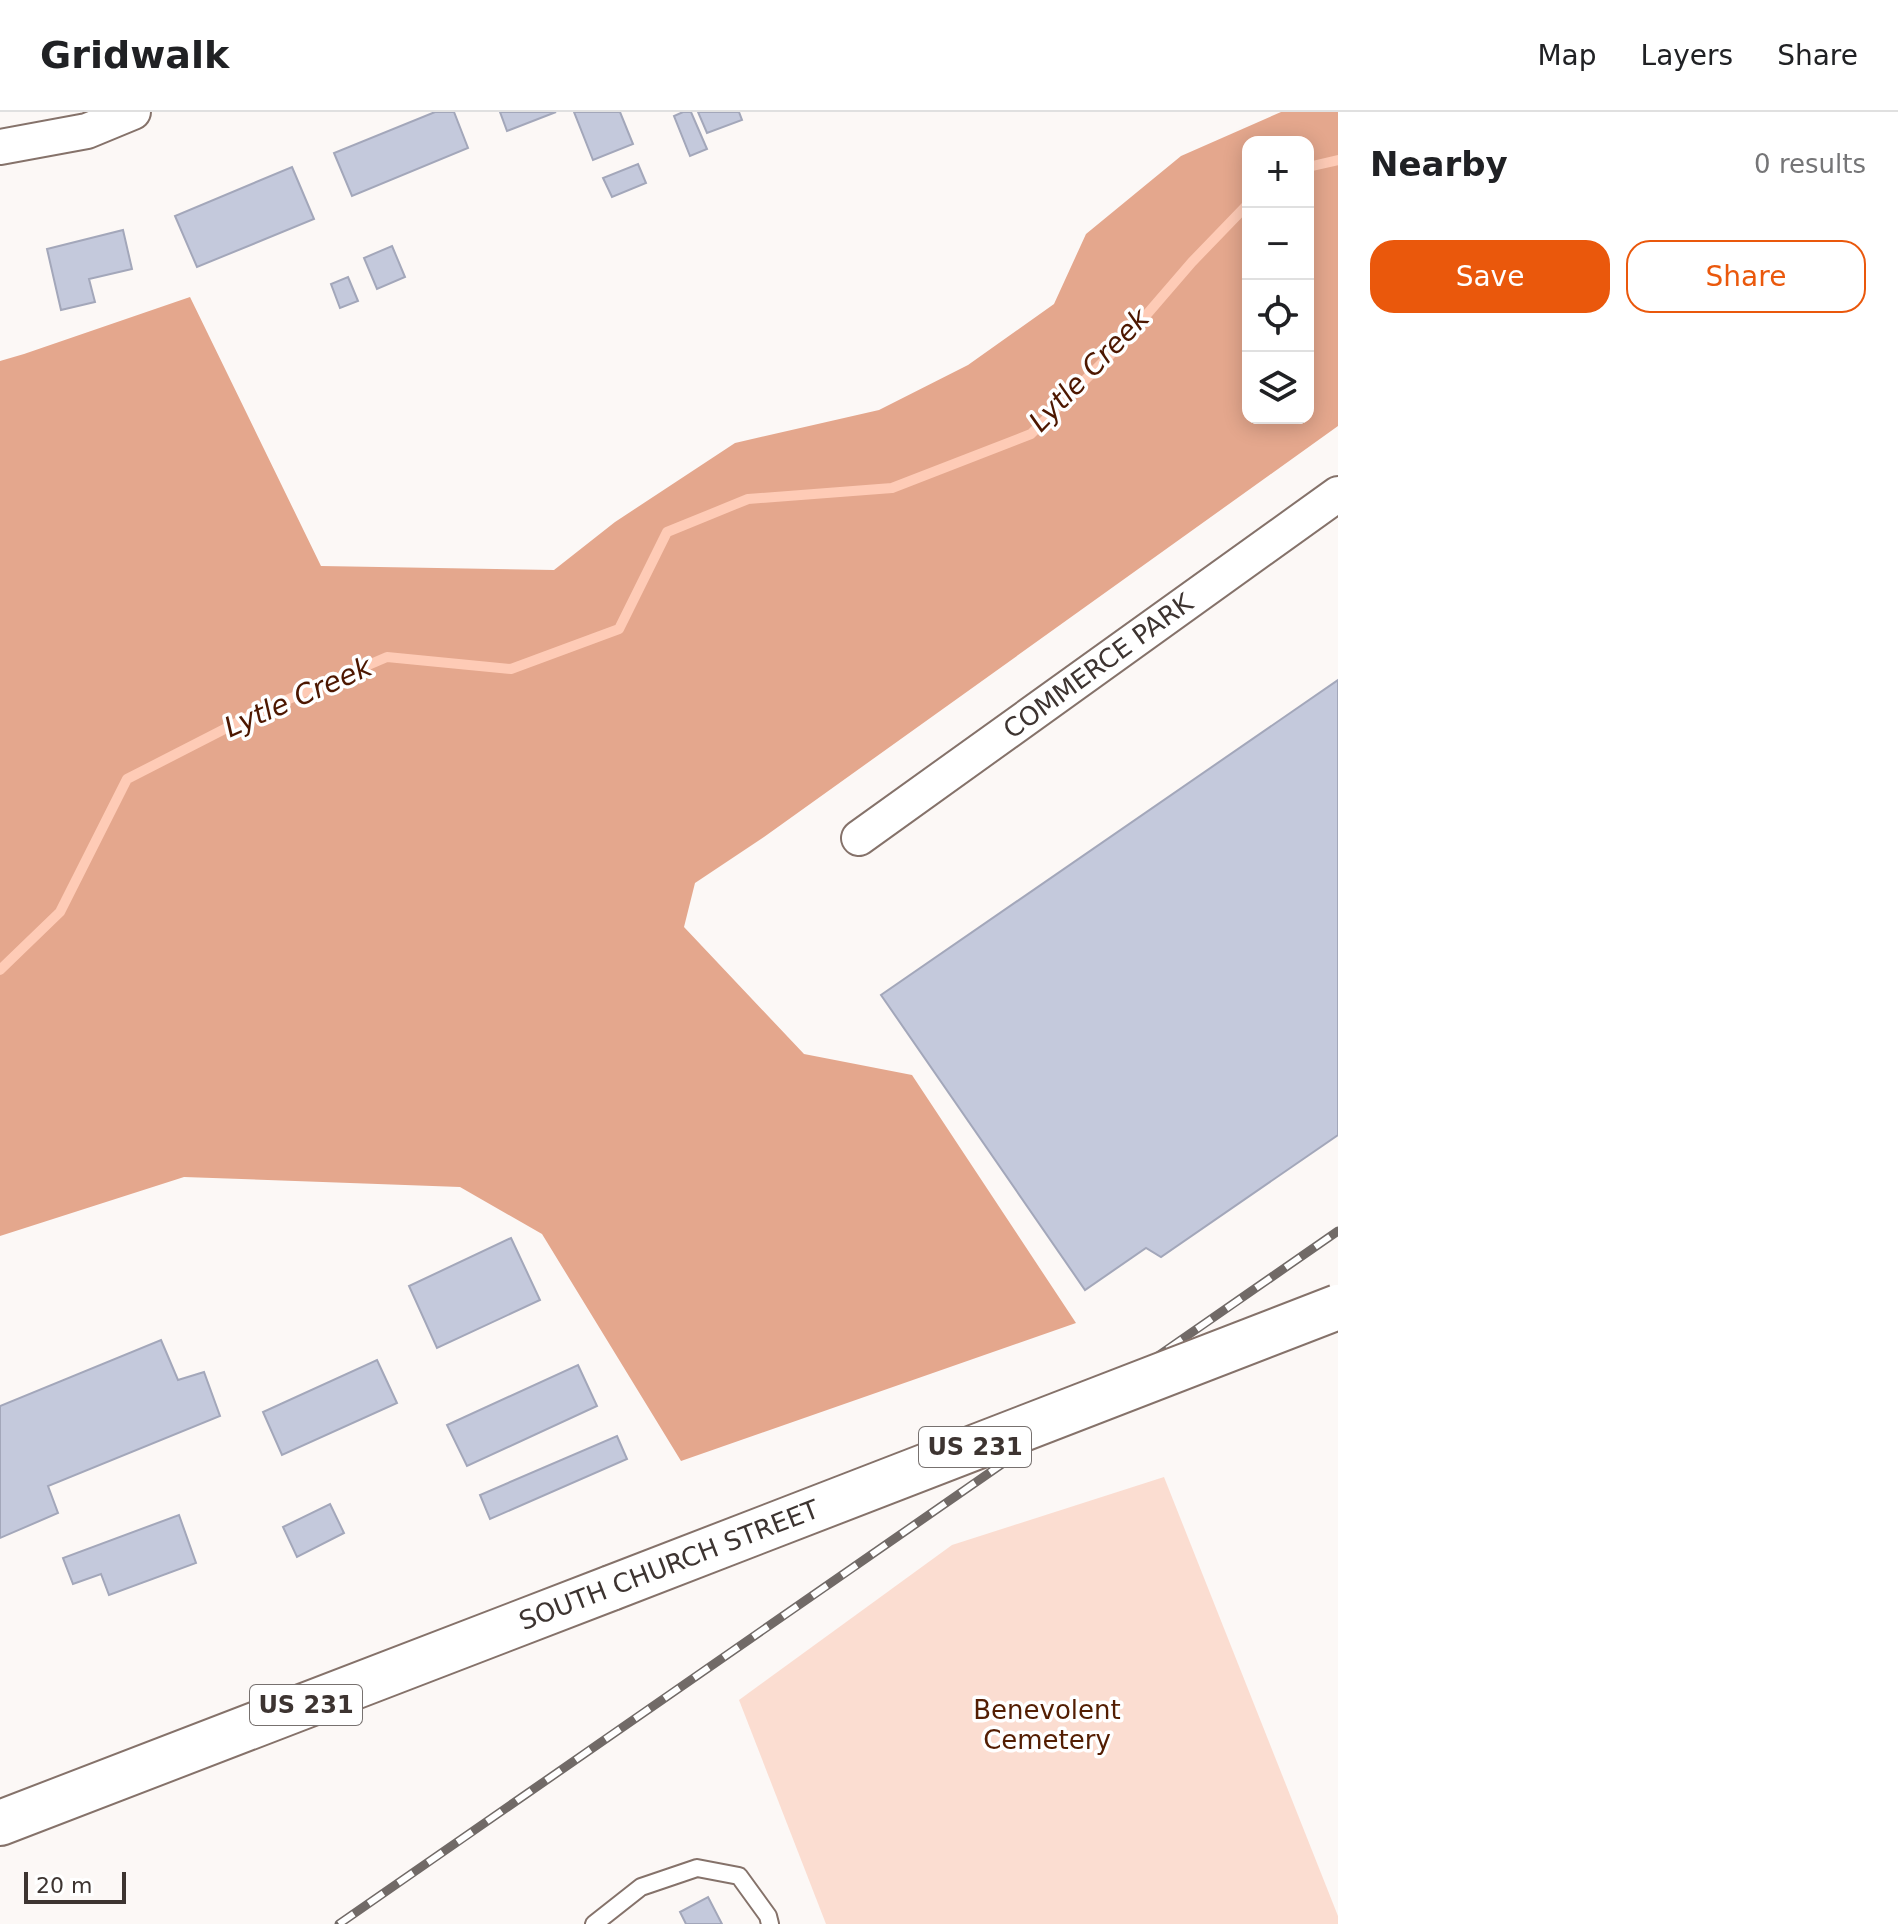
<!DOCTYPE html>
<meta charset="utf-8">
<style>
:root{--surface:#fff;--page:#f6f6f6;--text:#202124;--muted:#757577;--line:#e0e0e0;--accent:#ea580c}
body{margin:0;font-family:"DejaVu Sans",sans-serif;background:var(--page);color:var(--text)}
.controls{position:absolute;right:24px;top:24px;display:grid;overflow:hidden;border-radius:16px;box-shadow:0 4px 20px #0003}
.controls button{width:72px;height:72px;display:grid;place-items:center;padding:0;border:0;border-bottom:2px solid var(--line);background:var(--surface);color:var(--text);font:40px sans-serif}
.scale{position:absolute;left:24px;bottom:20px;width:102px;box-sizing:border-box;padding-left:8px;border:4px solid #3d3431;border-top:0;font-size:22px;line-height:28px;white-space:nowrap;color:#3d3431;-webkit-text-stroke:6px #fff;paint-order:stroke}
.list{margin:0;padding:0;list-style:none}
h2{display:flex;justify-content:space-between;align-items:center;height:104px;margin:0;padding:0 32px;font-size:34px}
h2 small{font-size:26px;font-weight:400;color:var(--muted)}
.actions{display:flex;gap:16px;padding:24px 32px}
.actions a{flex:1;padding:18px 0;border:2px solid var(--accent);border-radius:24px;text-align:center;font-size:28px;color:var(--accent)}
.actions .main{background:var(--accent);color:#fff}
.icon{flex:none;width:44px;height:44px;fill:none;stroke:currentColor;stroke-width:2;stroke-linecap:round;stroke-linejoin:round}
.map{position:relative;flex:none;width:1338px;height:1812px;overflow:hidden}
header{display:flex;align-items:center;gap:48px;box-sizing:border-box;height:112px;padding:0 40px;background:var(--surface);border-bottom:2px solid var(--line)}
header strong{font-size:38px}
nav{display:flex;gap:44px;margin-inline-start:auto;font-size:28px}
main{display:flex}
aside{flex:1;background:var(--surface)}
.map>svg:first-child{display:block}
.green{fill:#fbddd1}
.forest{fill:#e4a78d;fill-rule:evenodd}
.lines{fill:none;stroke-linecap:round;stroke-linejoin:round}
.stream{stroke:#fecbb6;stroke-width:10}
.building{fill:#c4c9dc;stroke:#a3a7ba;stroke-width:2}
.service-casing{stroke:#85726a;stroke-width:20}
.minor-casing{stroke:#85726a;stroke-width:38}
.primary-casing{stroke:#85726a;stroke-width:48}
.service{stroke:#fff;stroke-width:16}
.minor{stroke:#fff;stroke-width:34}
.primary{stroke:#fff;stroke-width:44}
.rail-casing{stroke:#716a67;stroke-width:9}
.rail{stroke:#fff;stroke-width:6;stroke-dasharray:18;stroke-linecap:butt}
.primary-bridge-casing{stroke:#85726a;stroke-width:48;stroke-linecap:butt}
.primary-bridge{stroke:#fff;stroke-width:44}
.labels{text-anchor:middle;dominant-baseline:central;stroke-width:7;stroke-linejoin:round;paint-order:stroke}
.shield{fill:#fff;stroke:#77716f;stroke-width:2}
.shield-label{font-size:24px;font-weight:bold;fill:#3d3431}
.street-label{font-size:26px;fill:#3d3431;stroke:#fff}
.park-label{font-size:26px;fill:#531d02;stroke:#fff}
.water-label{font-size:28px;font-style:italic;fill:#4d1700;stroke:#fff}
</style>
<header>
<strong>Gridwalk</strong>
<nav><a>Map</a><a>Layers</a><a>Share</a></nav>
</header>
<main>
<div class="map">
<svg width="1338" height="1812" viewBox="0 0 1338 1812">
<rect width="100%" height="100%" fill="#fcf8f6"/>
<path class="green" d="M1164,1365L1338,1804V1812H826L739,1588L952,1433Z"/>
<path class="forest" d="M1281,0H1338V314L764,725L695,771L684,815L804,942L912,963L1076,1211L681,1349L542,1122L460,1075L184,1065L0,1124V249L24,242L190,185L321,454L554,458L615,410L735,331L879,298L968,253L1054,192L1086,122L1181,44ZM1248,30H1308V306H1248Z"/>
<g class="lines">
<g class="stream">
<path d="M1308,55L1338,48"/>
<path d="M0,858L60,800L127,667L254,602L387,545L511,557L619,517L667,420L748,387L892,376L1031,322L1123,230L1192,150L1248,92"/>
</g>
</g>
<g class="building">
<path d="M435,0H454L468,36L352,84L334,41Z"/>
<path d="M500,0H556L507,19Z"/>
<path d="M574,0H620L633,32L593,48Z"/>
<path d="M683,0H691L707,37L690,44L674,4Z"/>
<path d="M698,0H739L742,8L707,21Z"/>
<path d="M638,52L646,71L612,85L603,66Z"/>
<path d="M292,55L314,107L197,155L175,104Z"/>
<path d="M123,118L132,157L89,167L95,190L61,198L47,137Z"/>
<path d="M392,134L405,165L377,177L364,146Z"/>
<path d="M348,165L358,189L340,196L331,172Z"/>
<path d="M1338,568V1023L1161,1145L1146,1136L1085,1178L881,883Z"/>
<path d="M511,1126L540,1188L437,1236L409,1174Z"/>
<path d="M161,1228L178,1268L204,1260L220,1304L48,1374L58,1401L0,1426V1294Z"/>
<path d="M377,1248L397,1291L282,1343L263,1300Z"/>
<path d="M578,1253L597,1294L467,1354L447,1313Z"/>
<path d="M617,1324L627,1347L490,1407L480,1383Z"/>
<path d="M330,1392L344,1421L297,1445L283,1415Z"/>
<path d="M179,1403L196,1451L109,1483L101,1462L73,1472L63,1446Z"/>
<path d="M708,1785L722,1812H686L680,1800Z"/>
</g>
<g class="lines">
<defs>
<path id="service" d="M594,1812L641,1775L697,1756L739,1764L768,1804L770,1812"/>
<g id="minor">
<path d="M0,35L87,19L133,0"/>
<path d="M859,726L1338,382"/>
</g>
<path id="primary" d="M0,1711L611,1476"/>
</defs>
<use href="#service" class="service-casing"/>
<use href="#minor" class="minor-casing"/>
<use href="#primary" class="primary-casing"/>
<use href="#service" class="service"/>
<use href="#minor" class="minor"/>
<use href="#primary" class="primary"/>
<defs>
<path id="rail" d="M339,1812L1338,1119"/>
</defs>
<use href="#rail" class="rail-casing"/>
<use href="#rail" class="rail"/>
<defs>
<path id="primary-bridge" d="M611,1476L1338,1195"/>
</defs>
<use href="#primary-bridge" class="primary-bridge-casing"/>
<use href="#primary-bridge" class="primary-bridge"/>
</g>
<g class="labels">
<g class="shield">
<rect x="919" y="1315" width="112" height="40" rx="6"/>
<rect x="250" y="1573" width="112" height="40" rx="6"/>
</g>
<g class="shield-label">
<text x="975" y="1335">US 231</text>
<text x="306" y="1593">US 231</text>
</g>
<g class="street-label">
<text transform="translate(1098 554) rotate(-36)">COMMERCE PARK</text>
<text transform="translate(669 1453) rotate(-21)">SOUTH CHURCH STREET</text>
</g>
<g class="park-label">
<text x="1047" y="1598">Benevolent<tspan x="1047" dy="30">Cemetery</tspan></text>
</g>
<g class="water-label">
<text transform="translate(1089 258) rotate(-46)">Lytle Creek</text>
<text transform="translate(298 585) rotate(-24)">Lytle Creek</text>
</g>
</g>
</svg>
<div class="controls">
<button>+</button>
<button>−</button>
<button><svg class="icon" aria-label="locate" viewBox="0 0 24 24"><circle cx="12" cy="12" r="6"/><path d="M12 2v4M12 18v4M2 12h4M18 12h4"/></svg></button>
<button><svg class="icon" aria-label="layers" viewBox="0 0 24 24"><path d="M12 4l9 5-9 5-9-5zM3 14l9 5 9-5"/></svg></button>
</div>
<div class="scale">20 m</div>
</div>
<aside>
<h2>Nearby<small>0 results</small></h2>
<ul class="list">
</ul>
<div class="actions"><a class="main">Save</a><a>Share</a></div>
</aside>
</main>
